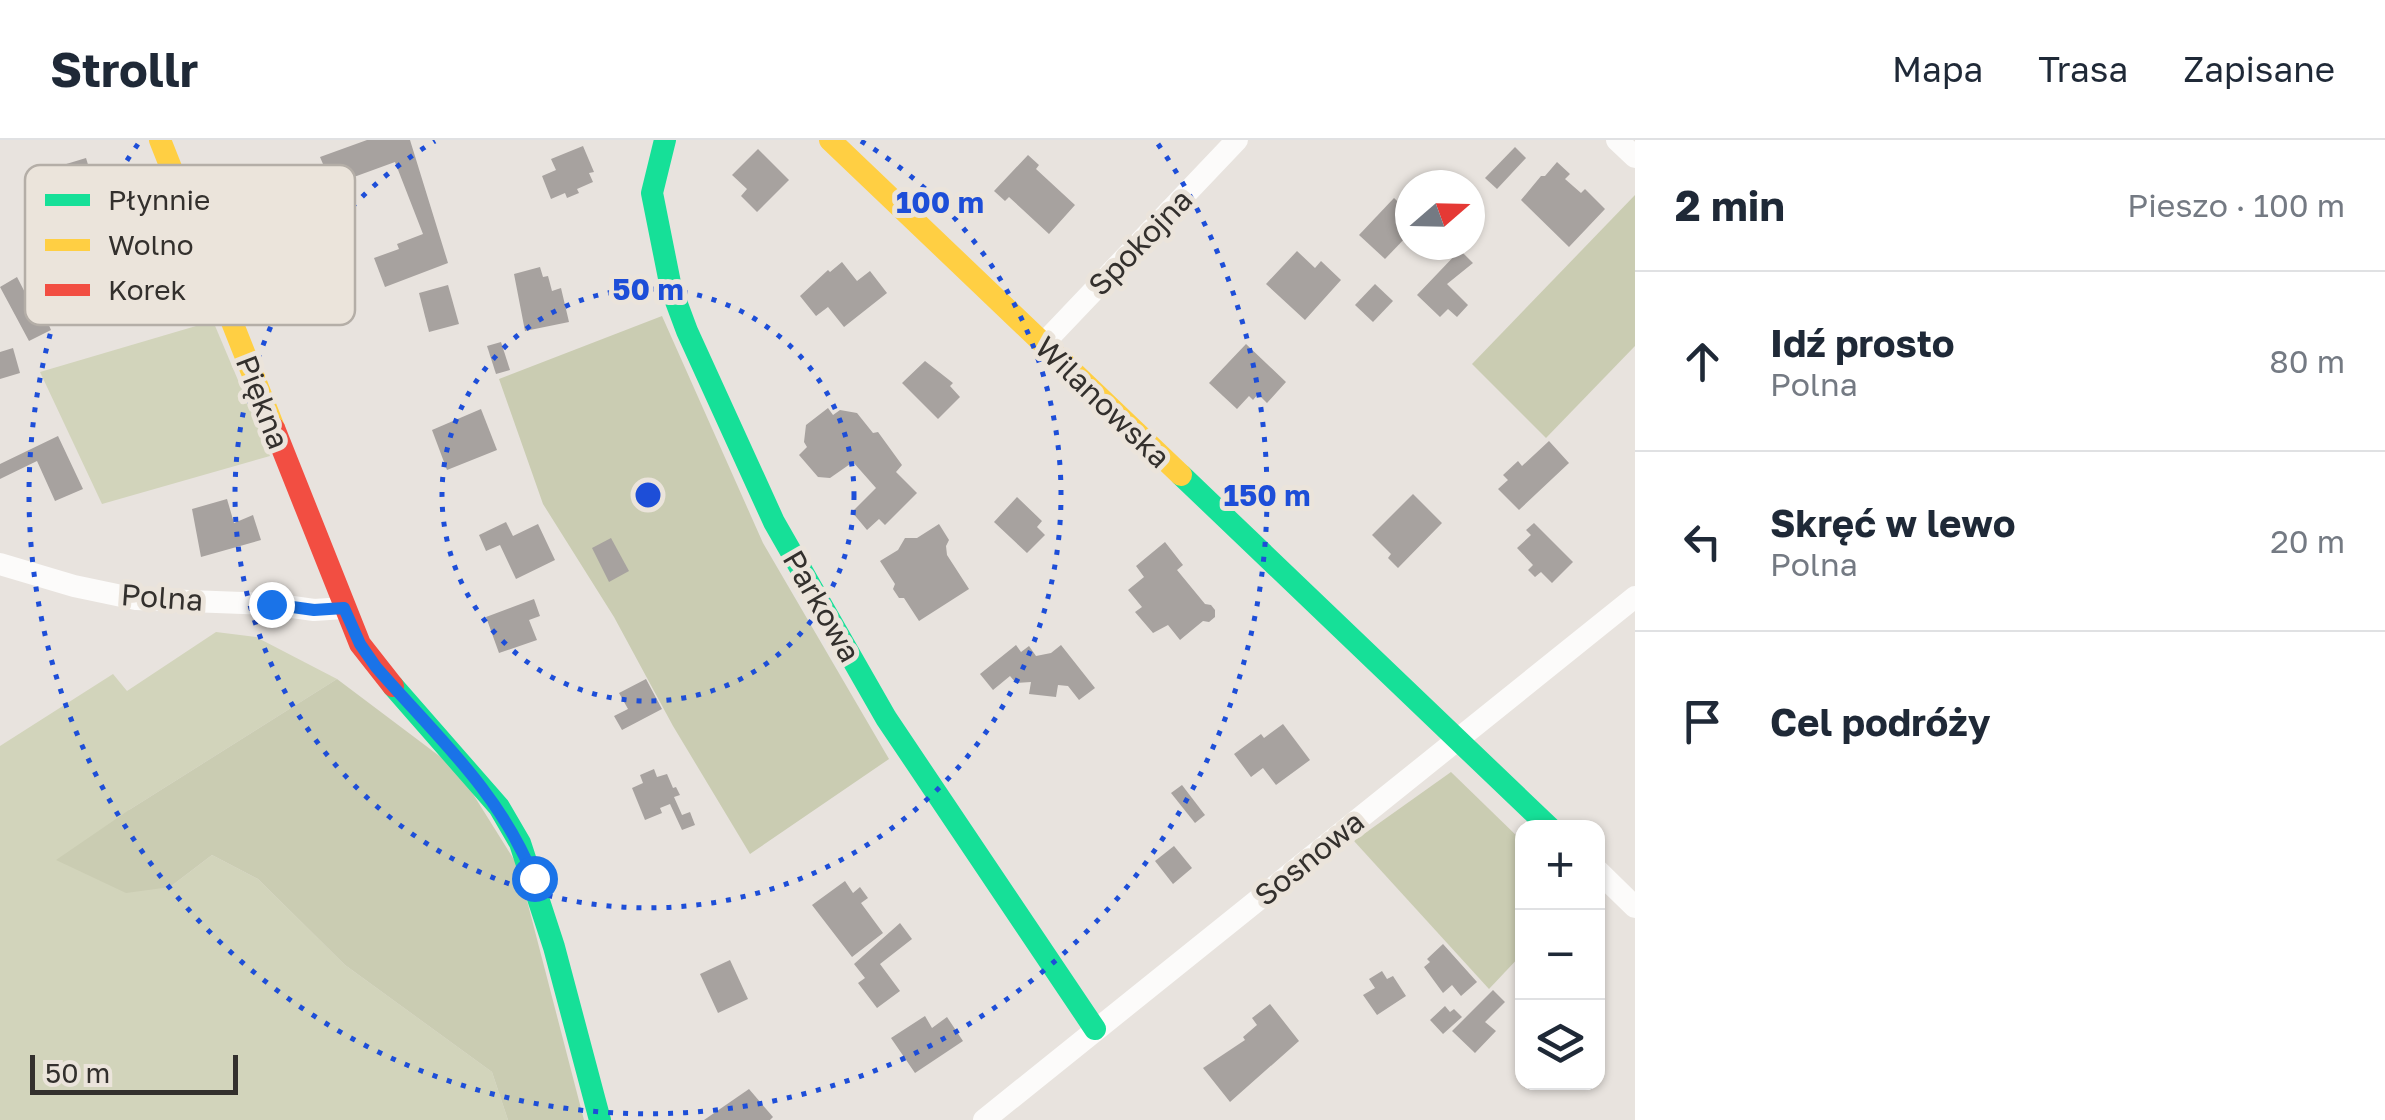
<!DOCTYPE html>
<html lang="pl">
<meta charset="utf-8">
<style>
:root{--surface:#fff;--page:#f6f6f7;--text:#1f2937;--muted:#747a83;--line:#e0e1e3}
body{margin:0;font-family:"Golos Text",sans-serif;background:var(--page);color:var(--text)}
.controls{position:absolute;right:30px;bottom:30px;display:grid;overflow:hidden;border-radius:20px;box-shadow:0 2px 8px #0004}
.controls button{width:90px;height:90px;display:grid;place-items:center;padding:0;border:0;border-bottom:2px solid var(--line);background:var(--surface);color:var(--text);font:50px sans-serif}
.compass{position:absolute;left:1395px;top:30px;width:90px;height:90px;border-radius:50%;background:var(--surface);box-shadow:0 2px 8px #0004;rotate:70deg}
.scale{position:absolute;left:30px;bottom:25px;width:208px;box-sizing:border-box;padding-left:10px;border:5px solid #33302d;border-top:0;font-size:28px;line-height:35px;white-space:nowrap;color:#33302d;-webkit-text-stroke:8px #ebe4db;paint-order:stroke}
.stop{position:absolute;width:30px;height:30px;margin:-22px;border:8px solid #1a73e8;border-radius:50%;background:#fff}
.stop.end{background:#1a73e8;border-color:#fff;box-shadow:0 2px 10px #0008}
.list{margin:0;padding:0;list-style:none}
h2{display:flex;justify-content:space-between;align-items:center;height:130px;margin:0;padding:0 40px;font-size:42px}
h2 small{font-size:32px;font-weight:400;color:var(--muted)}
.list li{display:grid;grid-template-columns:65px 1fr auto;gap:30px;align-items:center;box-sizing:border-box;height:180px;padding:0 40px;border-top:2px solid var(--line)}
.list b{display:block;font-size:38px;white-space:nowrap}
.list p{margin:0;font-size:32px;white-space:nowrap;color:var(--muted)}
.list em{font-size:32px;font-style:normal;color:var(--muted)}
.icon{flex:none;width:55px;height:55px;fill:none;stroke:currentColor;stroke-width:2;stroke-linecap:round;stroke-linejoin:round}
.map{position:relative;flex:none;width:1635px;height:980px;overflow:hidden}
header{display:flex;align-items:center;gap:60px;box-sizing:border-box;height:140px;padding:0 50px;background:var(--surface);border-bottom:2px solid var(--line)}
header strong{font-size:48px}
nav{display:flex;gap:55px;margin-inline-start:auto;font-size:35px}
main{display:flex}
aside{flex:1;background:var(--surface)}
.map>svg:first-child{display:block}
.green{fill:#d2d4bb}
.forest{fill:#caccb2}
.building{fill:#a7a29f}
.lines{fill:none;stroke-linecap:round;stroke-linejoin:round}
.street{stroke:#fcfbfa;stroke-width:22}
.fast{stroke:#16e098;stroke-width:22}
.slow{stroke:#ffcf43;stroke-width:22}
.jam{stroke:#f24e42;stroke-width:22}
.route{stroke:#1a73e8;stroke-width:12}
.ring{fill:none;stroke:#1d4ed8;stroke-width:5;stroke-dasharray:5 10}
.labels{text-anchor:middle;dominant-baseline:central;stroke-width:10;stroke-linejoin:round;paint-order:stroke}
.street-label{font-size:30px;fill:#33302d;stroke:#ebe4db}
.key{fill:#ebe4db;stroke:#b4aea7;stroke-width:2.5}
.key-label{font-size:28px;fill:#33302d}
.centre{fill:#1d4ed8;stroke:#ebe4db;stroke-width:5}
.ring-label{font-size:30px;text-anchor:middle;font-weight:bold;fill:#1d4ed8;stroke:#ebe4db;stroke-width:10;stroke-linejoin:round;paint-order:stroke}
</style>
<header>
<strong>Strollr</strong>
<nav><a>Mapa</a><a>Trasa</a><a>Zapisane</a></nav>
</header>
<main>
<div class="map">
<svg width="1635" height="980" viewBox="0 0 1635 980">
<rect width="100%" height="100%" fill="#e8e3de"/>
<g class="green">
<path d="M213,181L270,316L102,364L40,232Z"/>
<path d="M216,492L256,497L337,539L129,670L170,747L212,715L258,739L345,825L492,932L508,980H0V606L113,534L127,551Z"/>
</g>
<g class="forest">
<path d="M1635,55V206L1546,298L1472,224Z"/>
<path d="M662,176L763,403L889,619L750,714L673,586L614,477L543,364L499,239Z"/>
<path d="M337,539L458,630L518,726L584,980H508L492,932L345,825L258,739L212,715L170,747L126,753L56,720L129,670Z"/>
<path d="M1451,632L1522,701V814L1489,849L1354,701Z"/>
</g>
<g class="building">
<path d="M367,0H410L448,123L385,147L374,118L399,109L397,104L423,94L395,22L332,45L320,17Z"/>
<path d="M583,6L594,32L589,33L593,42L577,49L579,53L567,58L565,53L551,59L542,36L556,30L551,19Z"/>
<path d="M1515,7L1526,18L1497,49L1485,38Z"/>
<path d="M758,9L789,40L757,72L741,56L747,49L732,35Z"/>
<path d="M1028,15L1039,25L1036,29L1075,65L1049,94L1009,57L1005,61L994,51Z"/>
<path d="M86,18L97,54L52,68L40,32Z"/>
<path d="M1557,22L1570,34L1565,39L1581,53L1585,49L1605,69L1569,107L1521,60L1541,36H1545Z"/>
<path d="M1394,58L1410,73V93L1385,119L1359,95Z"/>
<path d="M1460,110L1473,123L1447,144L1468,165L1457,177L1448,169L1440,177L1417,155Z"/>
<path d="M1297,111L1315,128L1321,121L1341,140L1305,180L1266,144Z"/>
<path d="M842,122L857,141L870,131L887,153L844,187L828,167L816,176L800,156L828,130L830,132Z"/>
<path d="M540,127L543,137L548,136L552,151L561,148L569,182L525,191L514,134Z"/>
<path d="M17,137L34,170L41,167L51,190L29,201L0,147Z"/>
<path d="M1375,144L1393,161L1373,182L1355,165Z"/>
<path d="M448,145L459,184L429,192L419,153Z"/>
<path d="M501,202L510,230L496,234L487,206Z"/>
<path d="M1246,204L1286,242L1267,263L1258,254L1253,260L1249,256L1237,269L1209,243Z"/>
<path d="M13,208L20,233L0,239V212Z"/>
<path d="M925,221L953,243L950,246L960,257L938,279L902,243Z"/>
<path d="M828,268L833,275L840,270L857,273L873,293L878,292L902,325L896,332L917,353L885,385L879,379L867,390L852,372L876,348L853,322L830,338L818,337L799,315L807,307L804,302L806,285Z"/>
<path d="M481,269L497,310L447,330L432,290Z"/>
<path d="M58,296L83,349L55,361L37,321L0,339V324Z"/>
<path d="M1549,301L1569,323L1519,370L1498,349L1508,340L1503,335L1518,321L1522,326Z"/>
<path d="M1413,354L1442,383L1398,428L1388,418L1391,414L1372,395Z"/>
<path d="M1017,357L1042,381L1037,387L1045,395L1027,413L994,382Z"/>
<path d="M227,359L234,383L253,375L261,400L201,417L192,369Z"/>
<path d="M506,382L513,396L538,384L555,420L516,439L500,405L486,411L479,395Z"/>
<path d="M1534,383L1573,422L1552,443L1541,432L1535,437L1528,430L1533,425L1517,408L1531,395L1526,390Z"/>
<path d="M939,384L949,400L946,406L947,415L969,449L919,481L904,458H899L893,449L895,444L880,421L898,410L905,398H917Z"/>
<path d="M611,398L629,431L609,442L592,408Z"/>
<path d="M1165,402L1183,425L1177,430L1205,464L1211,465L1215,470V477L1209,482L1203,481L1180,500L1168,485L1153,493L1135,472L1142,467L1128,450L1144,437L1136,426Z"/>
<path d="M534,459L540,476L529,480L537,500L499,513L486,477Z"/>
<path d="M1016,505L1021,512L1029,506L1036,516L1051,513L1061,505L1095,548L1079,560L1068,546L1058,545L1056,557L1029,554L1031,542L1016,543L1010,536L993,550L980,534Z"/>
<path d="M646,539L662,569L622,590L614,576L628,569L619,553Z"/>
<path d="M1283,584L1310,620L1276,645L1263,628L1251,637L1234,614L1261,594L1264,598Z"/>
<path d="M654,629L657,637L667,634L673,648L676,647L680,655L674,657L682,675L690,672L695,685L682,690L670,664L660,668L662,673L645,680L632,648L643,643L640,635Z"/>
<path d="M1182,645L1205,675L1195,683L1171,653Z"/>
<path d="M1174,706L1192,728L1173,744L1155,721Z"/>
<path d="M845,741L853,753L860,747L868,758L861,763L883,793L852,817L812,765Z"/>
<path d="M900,783L912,799L880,824L900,851L877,868L858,843L865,838L854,824Z"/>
<path d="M1443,804L1477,842L1461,856L1452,845L1443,853L1424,827L1430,822L1427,819Z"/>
<path d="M730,820L748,859L718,873L700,834Z"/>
<path d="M1382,831L1387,839L1393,836L1406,856L1377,875L1363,855L1375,848L1369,839Z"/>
<path d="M1493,850L1505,862L1485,882L1496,891L1475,913L1452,891Z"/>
<path d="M1270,864L1299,901L1230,962L1203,928L1245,900L1243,897L1257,885L1252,878Z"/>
<path d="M1445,866L1450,872L1454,869L1462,877L1443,894L1430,880Z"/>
<path d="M925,876L932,888L947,877L963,901L915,933L891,898Z"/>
<path d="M749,949L773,977L770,980H704Z"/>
</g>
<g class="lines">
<g class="street">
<path d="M1617,0L1635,17"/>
<path d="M1043,204L1237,0"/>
<path d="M0,424L74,446L136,459L271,464L314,470L344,468"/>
<path d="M1598,731L1635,767"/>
<path d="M984,980L1635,457"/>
</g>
<g class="fast">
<path d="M665,0L652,53L671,148L687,191L774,382L886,578L1095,889"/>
<path d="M1181,335L1550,688"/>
<path d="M393,546L499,667L520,703L554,807L600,980"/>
</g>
<g class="slow">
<path d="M160,0L274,288"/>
<path d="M830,0L1181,335"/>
</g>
<path class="jam" d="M274,288L360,504L393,546"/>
</g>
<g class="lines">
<path class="route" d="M271,464L314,470L344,468L360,504L376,527C435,595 500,652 534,738"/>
</g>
<g class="ring">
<circle cx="648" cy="355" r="206"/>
<path d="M861 1A413 413 0 1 1 435 1"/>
<path d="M1158 4A619 619 0 1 1 138 4"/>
</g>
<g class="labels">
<g class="street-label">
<text transform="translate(1140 102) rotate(-46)">Spokojna</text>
<text transform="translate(263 262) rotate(69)">Piękna</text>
<text transform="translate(1103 262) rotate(44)">Wilanowska</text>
<text transform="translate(162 457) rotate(4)">Polna</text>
<text transform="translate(822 466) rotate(60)">Parkowa</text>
<text transform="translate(1309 718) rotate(-39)">Sosnowa</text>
</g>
</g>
<rect x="25" y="25" width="330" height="160" rx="15" class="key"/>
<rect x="45" y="54" width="45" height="12" fill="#16e098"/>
<rect x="45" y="99" width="45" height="12" fill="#ffcf43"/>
<rect x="45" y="144" width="45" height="12" fill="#f24e42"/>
<g class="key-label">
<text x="108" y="70">Płynnie</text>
<text x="108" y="115">Wolno</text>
<text x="108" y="160">Korek</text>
</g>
<circle cx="648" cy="355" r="15" class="centre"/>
<g class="ring-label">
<text x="940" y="73">100 m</text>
<text x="648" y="160">50 m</text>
<text x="1267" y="366">150 m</text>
</g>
</svg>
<div class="controls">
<button>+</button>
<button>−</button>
<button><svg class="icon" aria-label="layers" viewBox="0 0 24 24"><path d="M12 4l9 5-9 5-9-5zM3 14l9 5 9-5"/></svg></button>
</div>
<svg class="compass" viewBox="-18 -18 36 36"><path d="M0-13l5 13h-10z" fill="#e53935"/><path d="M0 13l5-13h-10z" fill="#747a83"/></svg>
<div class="scale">50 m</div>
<div class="stop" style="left:534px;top:738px"></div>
<div class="stop end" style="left:271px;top:464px"></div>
</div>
<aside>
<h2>2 min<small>Pieszo · 100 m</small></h2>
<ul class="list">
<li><svg class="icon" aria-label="ahead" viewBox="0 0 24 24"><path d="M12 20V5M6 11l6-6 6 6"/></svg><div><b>Idź prosto</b><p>Polna</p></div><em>80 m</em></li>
<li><svg class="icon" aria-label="left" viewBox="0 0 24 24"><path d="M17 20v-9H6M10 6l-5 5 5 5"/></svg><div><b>Skręć w lewo</b><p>Polna</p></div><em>20 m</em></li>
<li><svg class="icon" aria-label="arrive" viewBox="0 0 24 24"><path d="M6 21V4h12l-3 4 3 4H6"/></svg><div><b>Cel podróży</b></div></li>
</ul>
</aside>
</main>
